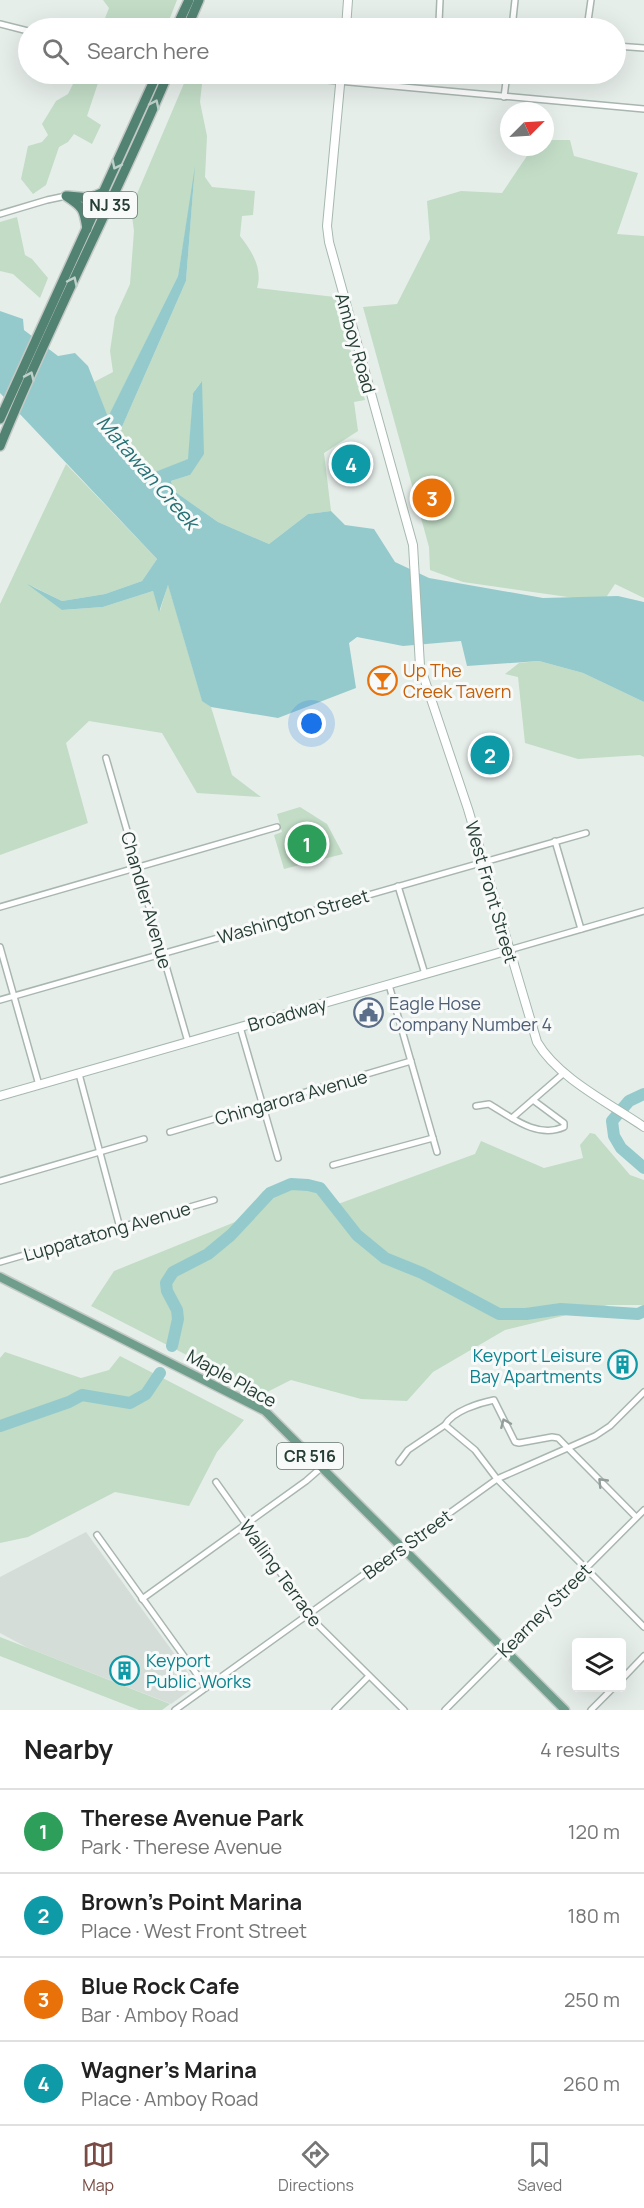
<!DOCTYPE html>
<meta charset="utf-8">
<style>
:root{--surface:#fff;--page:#f2f2f2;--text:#222;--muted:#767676;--line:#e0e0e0;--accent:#794b44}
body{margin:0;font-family:Manrope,sans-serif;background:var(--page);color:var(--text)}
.controls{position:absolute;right:18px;bottom:18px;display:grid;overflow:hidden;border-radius:6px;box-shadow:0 6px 24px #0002}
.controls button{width:54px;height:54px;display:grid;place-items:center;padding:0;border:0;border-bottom:2px solid var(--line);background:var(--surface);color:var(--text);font:30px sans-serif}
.compass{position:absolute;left:500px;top:102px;width:54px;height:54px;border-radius:50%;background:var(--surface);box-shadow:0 6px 24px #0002;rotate:66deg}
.you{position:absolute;left:312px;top:724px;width:21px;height:21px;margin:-15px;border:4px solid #fff;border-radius:50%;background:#1a73e8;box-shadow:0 0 0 9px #1a73e833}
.badge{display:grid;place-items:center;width:39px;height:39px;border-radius:50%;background:var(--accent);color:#fff;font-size:20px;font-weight:700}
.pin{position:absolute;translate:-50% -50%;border:3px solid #fff;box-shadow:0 2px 6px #0006}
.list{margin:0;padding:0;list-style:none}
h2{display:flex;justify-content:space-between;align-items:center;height:78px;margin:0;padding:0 24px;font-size:26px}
h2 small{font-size:20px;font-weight:400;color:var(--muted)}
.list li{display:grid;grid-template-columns:39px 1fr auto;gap:18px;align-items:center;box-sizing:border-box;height:84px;padding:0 24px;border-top:2px solid var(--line)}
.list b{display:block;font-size:22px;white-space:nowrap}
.list p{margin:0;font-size:20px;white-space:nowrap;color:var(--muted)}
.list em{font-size:20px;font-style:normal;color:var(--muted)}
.icon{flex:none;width:33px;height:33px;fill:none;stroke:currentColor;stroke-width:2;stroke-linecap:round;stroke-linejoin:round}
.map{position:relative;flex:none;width:644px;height:1710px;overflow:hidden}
.search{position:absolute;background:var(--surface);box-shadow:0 6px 24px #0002;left:18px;right:18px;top:18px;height:66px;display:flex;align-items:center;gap:15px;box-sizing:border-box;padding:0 21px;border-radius:33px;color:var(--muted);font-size:22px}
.sheet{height:414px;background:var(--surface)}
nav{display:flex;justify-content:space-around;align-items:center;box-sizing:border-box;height:84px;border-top:2px solid var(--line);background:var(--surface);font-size:16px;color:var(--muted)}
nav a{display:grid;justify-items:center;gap:3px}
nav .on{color:var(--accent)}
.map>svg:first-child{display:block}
.built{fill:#d5ddd8}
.green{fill:#c2dcc6}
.water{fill:#95cacc}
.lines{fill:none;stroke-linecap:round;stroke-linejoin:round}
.river{stroke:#95cacc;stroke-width:12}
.minor-casing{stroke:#a9b6b0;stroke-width:8}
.secondary-casing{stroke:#a6b8b0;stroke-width:10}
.primary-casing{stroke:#c3c9c6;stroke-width:11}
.trunk-casing{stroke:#c3c9c6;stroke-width:12}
.minor{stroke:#fff;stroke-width:5}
.secondary{stroke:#fff;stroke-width:8}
.primary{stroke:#709e8d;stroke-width:8}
.trunk{stroke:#528372;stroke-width:9}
.oneway{stroke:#bdd0c9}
.oneway2{stroke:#939e9a}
.labels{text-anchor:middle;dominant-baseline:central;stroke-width:6;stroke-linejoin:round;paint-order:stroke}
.shield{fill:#f7faf8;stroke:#657670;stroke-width:1.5}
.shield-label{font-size:16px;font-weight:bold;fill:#273e35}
.street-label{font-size:18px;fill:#273e35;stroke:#f7faf8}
.food-label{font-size:18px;fill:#c56008;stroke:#f7faf8;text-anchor:start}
.service-label{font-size:18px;fill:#4e5e75;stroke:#f7faf8;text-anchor:start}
.culture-label{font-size:18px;fill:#0d838f;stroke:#f7faf8;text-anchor:end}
.water-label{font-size:20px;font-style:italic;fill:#267175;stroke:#f7faf8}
</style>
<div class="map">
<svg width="644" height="1710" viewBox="0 0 644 1710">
<rect width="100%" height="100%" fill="#e6eeea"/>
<path class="built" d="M86,1532L197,1685L171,1704L28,1648L0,1633V1577Z"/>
<g class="green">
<path d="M103,0H177L166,28H101L109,8Z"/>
<path d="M78,74H92L100,77L87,116L101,125L92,144L74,134L68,142L59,147L46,185L33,194L21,179L28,146L42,142L48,135L42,124L56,101L68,94Z"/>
<path d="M203,75L200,102L207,136L205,177L212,187L255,191L253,215L242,216L240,236C252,251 263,269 257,288L335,297L365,400L354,402L358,431L324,453L331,511L308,514L269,544L218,522L174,491L171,481L190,475L201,382L193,393L189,459L156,472L118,436L186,281L194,178L178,276L108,418L94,382L113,372L110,351L115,317L130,284L134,231L131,208L185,81L190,76Z"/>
<path d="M545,140H570L574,156L638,173L617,234L644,236V598L615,584L603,602L463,582L430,570L429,547L363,307L397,304L430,239L427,201L461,191L502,193L533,147H545Z"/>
<path d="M17,217L25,255L32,259L48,278L40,298L13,274L0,271V222Z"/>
<path d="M66,464L157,559L142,581L105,594L62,601L32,586L63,610L103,607L153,591L160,611L168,584L202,700L211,707L232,775L261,797L197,793L162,733L89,721L66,743L88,823L0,855V604Z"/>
<path d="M539,661L583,673L644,702V757L640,755L578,759L525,743L518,677L505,674L519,663Z"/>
<path d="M300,807L327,824L343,854L284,869L274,835L282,832L277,814Z"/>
<path d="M590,1133L595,1134L630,1175L644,1180V1305H608L505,1330L433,1372L407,1401L361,1399L291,1380L269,1391L265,1395L91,1306L114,1271L240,1220L263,1191L292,1180L319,1184L338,1204L475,1154L481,1141L544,1168L583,1158L580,1145Z"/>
<path d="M5,1352L81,1378L109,1370L120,1356L244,1420L217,1452L189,1506L115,1492L28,1537L0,1543V1358Z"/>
<path d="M0,1637L170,1704L162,1710H139L0,1656Z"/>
</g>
<path class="water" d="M195,166L186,281L118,436L155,472L188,459L193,393L202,381L204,454L190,475L171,481L174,491L218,522L269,544L308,514L331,511L345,525L374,529L395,562L429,578L543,598L618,596L644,602V702L583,673L539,661L467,666L461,641L403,646L357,637L349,643L356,688L278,718L211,707L202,701L168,585L159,612L153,591L103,607L62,610L27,584L62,601L105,594L142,581L157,559L0,393V311L23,319L24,330L58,356L75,353L88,366L108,417L178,276Z"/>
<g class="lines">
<g class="river">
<path d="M644,1094L629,1101L612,1121L614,1136L621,1148L644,1168"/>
<path d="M172,1346L178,1319L177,1310L167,1291L166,1283L173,1272L208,1254L231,1235L270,1193L291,1184L308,1185L320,1188L357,1235L385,1258L422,1273L499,1314H526L561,1309L638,1314L644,1311"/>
<path d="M0,1426L69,1402L82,1395L130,1403L146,1394L160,1373"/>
</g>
<defs>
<g id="minor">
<path d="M440,0L439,22L442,28"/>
<path d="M0,24L28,31"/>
<path d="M512,28L515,0"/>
<path d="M587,28L591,0"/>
<path d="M616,46L644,48"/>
<path d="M262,74L644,109"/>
<path d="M504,97L507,74"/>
<path d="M0,214L47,200L66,196"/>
<path d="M106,758L188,1042"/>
<path d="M555,841L581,929"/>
<path d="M398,886L425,974"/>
<path d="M0,907L277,827"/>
<path d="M0,947L39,1085"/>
<path d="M509,950L644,911"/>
<path d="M389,985L437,1152"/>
<path d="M0,1000L586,833"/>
<path d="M240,1027L278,1158"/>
<path d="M79,1074L120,1228"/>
<path d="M476,1106L489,1104C511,1117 537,1139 564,1127V1123L533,1100"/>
<path d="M512,1118L564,1073"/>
<path d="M170,1132L411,1061"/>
<path d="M333,1165L433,1138"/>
<path d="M0,1181L144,1139"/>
<path d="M0,1262L214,1200"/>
<path d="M399,1462L408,1450L445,1425"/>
<path d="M216,1482L316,1623L404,1710"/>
<path d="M636,1517L558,1438L552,1437L519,1443L515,1442L494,1400C479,1403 453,1411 445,1425L475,1450L497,1479L644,1627"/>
<path d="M97,1535L206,1687"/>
<path d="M142,1599L306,1481L322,1467"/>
<path d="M622,1679L644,1656"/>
<path d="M175,1710L497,1479L595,1436L610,1426L644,1392"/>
<path d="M335,1710L369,1676"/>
<path d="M445,1710L644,1510"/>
<path d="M591,1710L613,1688"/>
</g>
<g id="secondary">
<path d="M346,28L348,0"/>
<path d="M341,74L327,226L329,242L413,545L420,666L468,809L537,1042C558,1078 609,1103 644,1127"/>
<path d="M0,1096L509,950"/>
</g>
<path id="primary" d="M0,1277L265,1411L565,1710"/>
<g id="trunk">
<path d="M176,28L189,0"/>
<path d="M187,28L199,0"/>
<path d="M66,196C83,207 84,209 87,229"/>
<path d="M68,196L90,198L104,192"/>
<path d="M0,419L157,74"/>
<path d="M0,446C51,320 115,199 168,74"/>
</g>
</defs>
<use href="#minor" class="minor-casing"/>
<use href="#secondary" class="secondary-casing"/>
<use href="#primary" class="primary-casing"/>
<use href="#trunk" class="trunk-casing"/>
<use href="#minor" class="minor"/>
<use href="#secondary" class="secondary"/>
<use href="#primary" class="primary"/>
<use href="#trunk" class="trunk"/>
</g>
<defs><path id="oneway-chevron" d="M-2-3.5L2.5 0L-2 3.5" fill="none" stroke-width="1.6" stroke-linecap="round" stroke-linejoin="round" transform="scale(1.5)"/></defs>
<g class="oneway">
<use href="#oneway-chevron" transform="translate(155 104) rotate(-65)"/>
<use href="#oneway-chevron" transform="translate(116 165) rotate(116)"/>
<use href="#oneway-chevron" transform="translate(73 281) rotate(-65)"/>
<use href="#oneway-chevron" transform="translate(30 376) rotate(-66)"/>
</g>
<g class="oneway2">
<use href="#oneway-chevron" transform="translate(505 1423) rotate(-113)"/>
<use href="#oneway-chevron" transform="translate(602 1482) rotate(-134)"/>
</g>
<defs>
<symbol id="bar-ring" viewBox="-11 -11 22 22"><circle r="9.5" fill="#f7faf8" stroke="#e8710a" stroke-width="1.5"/><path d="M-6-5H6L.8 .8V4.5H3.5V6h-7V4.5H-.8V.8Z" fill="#e8710a"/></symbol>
<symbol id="civic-ring" viewBox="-11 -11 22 22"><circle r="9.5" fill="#f7faf8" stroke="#5c6f8a" stroke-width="1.5"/><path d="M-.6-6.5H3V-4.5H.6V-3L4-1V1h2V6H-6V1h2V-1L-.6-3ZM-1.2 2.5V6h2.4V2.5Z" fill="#5c6f8a"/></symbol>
<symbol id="building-ring" viewBox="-11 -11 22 22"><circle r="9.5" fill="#f7faf8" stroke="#0f9aa8" stroke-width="1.5"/><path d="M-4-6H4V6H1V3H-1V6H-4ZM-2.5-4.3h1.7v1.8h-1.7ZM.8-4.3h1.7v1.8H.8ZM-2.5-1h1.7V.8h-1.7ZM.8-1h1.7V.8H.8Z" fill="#0f9aa8"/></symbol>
</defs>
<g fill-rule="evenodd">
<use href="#bar-ring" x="366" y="664" width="33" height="33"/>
<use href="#civic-ring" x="352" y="996" width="33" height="33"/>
<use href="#building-ring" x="606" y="1348" width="33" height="33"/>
<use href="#building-ring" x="108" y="1654" width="33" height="33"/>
</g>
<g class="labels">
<g class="shield">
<rect x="83" y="192" width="54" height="26" rx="4.5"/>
<rect x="277" y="1443" width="66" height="26" rx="4.5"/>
</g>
<g class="shield-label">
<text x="110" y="205">NJ 35</text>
<text x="310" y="1456">CR 516</text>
</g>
<g class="street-label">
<text transform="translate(356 343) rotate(74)">Amboy Road</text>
<text transform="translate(492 892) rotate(74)">West Front Street</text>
<text transform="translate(147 900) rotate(74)">Chandler Avenue</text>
<text transform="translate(293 916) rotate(-16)">Washington Street</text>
<text transform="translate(287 1014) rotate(-16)">Broadway</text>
<text transform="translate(291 1097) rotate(-16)">Chingarora Avenue</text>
<text transform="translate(107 1231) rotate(-16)">Luppatatong Avenue</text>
<text transform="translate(232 1378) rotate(29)">Maple Place</text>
<text transform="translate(407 1544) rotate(-36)">Beers Street</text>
<text transform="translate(281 1573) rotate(54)">Walling Terrace</text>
<text transform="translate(544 1610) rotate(-45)">Kearney Street</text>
</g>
<g class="food-label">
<text x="403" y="670">Up The<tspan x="403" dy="21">Creek Tavern</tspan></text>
</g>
<g class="service-label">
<text x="389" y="1003">Eagle Hose<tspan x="389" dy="21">Company Number 4</tspan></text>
</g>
<g class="culture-label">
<text x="602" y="1355">Keyport Leisure<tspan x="602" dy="21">Bay Apartments</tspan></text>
<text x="146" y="1660" text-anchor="start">Keyport<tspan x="146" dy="21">Public Works</tspan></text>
</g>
<g class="water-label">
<text transform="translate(148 472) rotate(49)">Matawan Creek</text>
</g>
</g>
</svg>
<div class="controls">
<button><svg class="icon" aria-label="layers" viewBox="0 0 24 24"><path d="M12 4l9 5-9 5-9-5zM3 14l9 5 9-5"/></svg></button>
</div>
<svg class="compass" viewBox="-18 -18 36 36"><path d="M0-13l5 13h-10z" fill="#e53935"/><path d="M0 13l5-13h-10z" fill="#767676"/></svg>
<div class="you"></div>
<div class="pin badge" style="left:307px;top:844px;background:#2e9e5b">1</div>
<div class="pin badge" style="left:490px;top:755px;background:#0f9aa8">2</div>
<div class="pin badge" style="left:432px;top:498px;background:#e8710a">3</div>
<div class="pin badge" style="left:351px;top:464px;background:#0f9aa8">4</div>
<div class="search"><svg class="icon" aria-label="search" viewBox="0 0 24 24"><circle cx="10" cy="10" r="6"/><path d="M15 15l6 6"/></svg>Search here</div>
</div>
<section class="sheet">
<h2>Nearby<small>4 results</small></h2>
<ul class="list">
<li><span class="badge" style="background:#2e9e5b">1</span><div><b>Therese Avenue Park</b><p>Park · Therese Avenue</p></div><em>120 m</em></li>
<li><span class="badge" style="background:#0f9aa8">2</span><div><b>Brown's Point Marina</b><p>Place · West Front Street</p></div><em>180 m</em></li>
<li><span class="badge" style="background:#e8710a">3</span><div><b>Blue Rock Cafe</b><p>Bar · Amboy Road</p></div><em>250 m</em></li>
<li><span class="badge" style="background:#0f9aa8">4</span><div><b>Wagner's Marina</b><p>Place · Amboy Road</p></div><em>260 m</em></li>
</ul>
</section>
<nav>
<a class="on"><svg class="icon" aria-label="map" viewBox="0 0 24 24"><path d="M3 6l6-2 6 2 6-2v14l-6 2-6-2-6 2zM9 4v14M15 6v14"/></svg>Map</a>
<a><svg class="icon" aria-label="directions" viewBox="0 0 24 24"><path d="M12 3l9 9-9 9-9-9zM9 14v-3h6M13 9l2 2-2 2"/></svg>Directions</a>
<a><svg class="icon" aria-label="saved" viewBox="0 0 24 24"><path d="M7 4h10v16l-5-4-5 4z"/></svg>Saved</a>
</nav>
